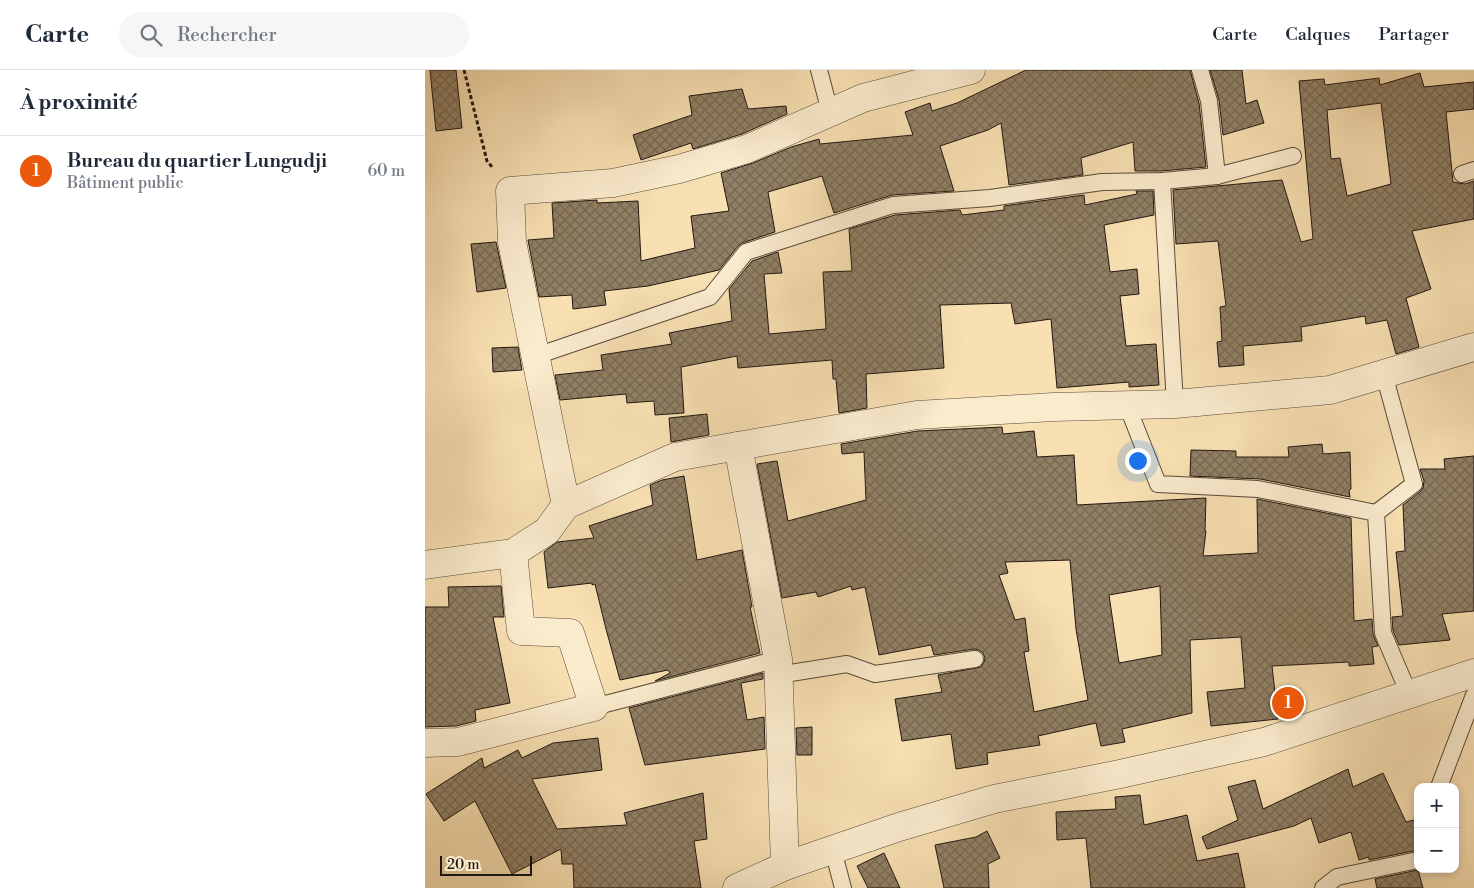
<!DOCTYPE html>
<html lang="fr">
<meta charset="utf-8">
<style>
:root{--surface:#fff;--page:#f6f6f7;--text:#1f2937;--muted:#747a83;--line:#e0e1e3;--accent:#ea580c}
body{margin:0;font-family:"Libre Bodoni",serif;background:var(--page);color:var(--text)}
.controls{position:absolute;right:15px;bottom:15px;display:grid;overflow:hidden;border-radius:10px;box-shadow:0 2px 8px #0003}
.controls button{width:45px;height:45px;display:grid;place-items:center;padding:0;border:0;border-bottom:1px solid var(--line);background:var(--surface);color:var(--text);font:25px sans-serif}
.scale{position:absolute;left:15px;bottom:12px;width:92px;box-sizing:border-box;padding-left:5px;border:2px solid #221812;border-top:0;font-size:14px;line-height:18px;white-space:nowrap;color:#221812;-webkit-text-stroke:4px #faebcd;paint-order:stroke}
.you{position:absolute;left:712px;top:390px;width:18px;height:18px;margin:-12px;border:4px solid #fff;border-radius:50%;background:#1a73e8;box-shadow:0 0 0 8px #1a73e833}
.badge{display:grid;place-items:center;width:32px;height:32px;border-radius:50%;background:var(--accent);color:#fff;font-size:16px;font-weight:700}
.pin{position:absolute;translate:-50% -50%;border:2px solid #fff;box-shadow:0 1px 5px #0006}
.list{margin:0;padding:0;list-style:none}
h2{display:flex;justify-content:space-between;align-items:center;height:65px;margin:0;padding:0 20px;font-size:21px}
h2 small{font-size:16px;font-weight:400;color:var(--muted)}
.list li{display:grid;grid-template-columns:32px 1fr auto;gap:15px;align-items:center;box-sizing:border-box;height:70px;padding:0 20px;border-top:1px solid var(--line)}
.list b{display:block;font-size:19px;white-space:nowrap}
.list p{margin:0;font-size:16px;white-space:nowrap;color:var(--muted)}
.list em{font-size:16px;font-style:normal;color:var(--muted)}
.icon{flex:none;width:28px;height:28px;fill:none;stroke:currentColor;stroke-width:2;stroke-linecap:round;stroke-linejoin:round}
.map{position:relative;flex:none;width:1049px;height:818px;overflow:hidden}
header{display:flex;align-items:center;gap:30px;box-sizing:border-box;height:70px;padding:0 25px;background:var(--surface);border-bottom:1px solid var(--line)}
header strong{font-size:24px}
nav{display:flex;gap:28px;margin-inline-start:auto;font-size:18px}
.search{width:350px;height:45px;background:var(--page);display:flex;align-items:center;gap:12px;box-sizing:border-box;padding:0 18px;border-radius:28px;color:var(--muted);font-size:19px}
main{display:flex}
aside{flex:1;background:var(--surface)}
.map>svg:first-child{display:block}
.building{fill:url(#building-cross-hatch);stroke:#221812;fill-rule:evenodd}
.lines{fill:none;stroke-linecap:round;stroke-linejoin:round}
.lane-casing{stroke:#584a3a;stroke-width:18}
.street-casing{stroke:#584a3a;stroke-width:29}
.path{stroke:#221812;stroke-width:3;stroke-dasharray:4 2.5;stroke-linecap:butt}
.lane{stroke:#faebcd;stroke-width:16}
.street{stroke:#faebcd;stroke-width:28}
</style>
<header>
<strong>Carte</strong>
<div class="search"><svg class="icon" aria-label="search" viewBox="0 0 24 24"><circle cx="10" cy="10" r="6"/><path d="M15 15l6 6"/></svg>Rechercher</div>
<nav><a>Carte</a><a>Calques</a><a>Partager</a></nav>
</header>
<main>
<aside>
<h2>À proximité<small></small></h2>
<ul class="list">
<li><span class="badge">1</span><div><b>Bureau du quartier Lungudji</b><p>Bâtiment public</p></div><em>60 m</em></li>
</ul>
</aside>
<div class="map">
<svg width="1049" height="818" viewBox="0 0 1049 818">
<defs>
<pattern id="building-cross-hatch" width="8" height="8" patternUnits="userSpaceOnUse" patternTransform="scale(1.25)"><rect width="8" height="8" fill="#918065"/><path d="M0 0l8 8M0 8l8-8" fill="none" stroke="#766852"/></pattern>
</defs>
<rect width="100%" height="100%" fill="#f8e0b2"/>
<filter id="stains"><feTurbulence type="fractalNoise" baseFrequency=".004" numOctaves="4"/><feColorMatrix values="0 0 0 0 .2 0 0 0 0 .09 0 0 0 0 .02 0 0 0 .5 -.17"/></filter>
<radialGradient id="worn" r=".72"><stop offset=".6" stop-color="#630" stop-opacity="0"/><stop offset="1" stop-color="#630" stop-opacity=".3"/></radialGradient>
<g class="building">
<path d="M5,0H31L37,58L11,61Z"/>
<path d="M601,0H765L774,33L781,97L736,101H710L708,72L656,88L658,105L584,115L576,53L563,60L515,76L529,121L467,125L409,143L397,106L343,122L350,162L317,173L313,176L294,200L223,216L179,221L181,235L148,239L147,225L114,227L103,170L129,168L127,133L172,130V133L213,131L216,191L270,178L266,146L304,141L296,103L328,93L366,77L394,69L395,74L488,65L480,42L505,33L507,41L532,33Z"/>
<path d="M785,0H817L821,34L832,30L839,53L798,65L794,30Z"/>
<path d="M995,3L999,17L1049,12V39L1021,42L1028,112L1040,114L1049,111V149L987,161L1006,219L981,228L994,277L971,284L962,250L941,254L940,246L876,257L877,271L818,276L819,295L794,297L792,272L797,271L795,237L801,236L793,171L751,174L748,120L857,110L876,172L888,169L874,11L899,9L900,15L954,8L955,15ZM956,33L966,114L922,126L915,88L906,89L902,40Z"/>
<path d="M317,19L323,39L361,36L362,44L317,64L268,79L266,73L216,90L208,65L267,45L264,26Z"/>
<path d="M711,121H728L729,145L679,155L685,202L712,199L714,224L695,226L701,276L731,274L734,315L704,317V312L632,318L626,249L590,254L586,233L515,235L519,298L441,304L442,338L414,343L411,309H408L407,290L313,298L312,286L256,297L259,343L230,345L229,331L202,333L201,324L135,330L130,305L178,300L176,285L247,274L244,263L307,251L304,219L327,191L353,182L357,203L339,204L344,264L401,259L398,202L427,201L424,159L470,145L535,140L537,145L579,140V136L659,125L660,135L712,124Z"/>
<path d="M71,172L81,218L52,222L46,174Z"/>
<path d="M93,277L97,300L68,302L67,278Z"/>
<path d="M282,344L284,365L246,372L244,348Z"/>
<path d="M577,357L578,364L609,361L612,387L649,385L652,435L781,428L780,461H781L778,486L833,483L832,429L926,448L929,551L947,549L948,564L953,576L947,577L949,594L924,596V592L847,596L853,649L786,656L782,622L820,618L816,567L765,570L767,643L697,659L700,672L676,676L671,653L613,666L615,675L562,683L563,694L531,699L526,664L477,671L470,629L517,622L513,605L556,597L559,592L560,588L558,583L554,580L549,579L509,585L506,575L454,585L440,517L427,520L426,516L393,527L391,522L357,528L332,394L352,391L363,451L441,430L439,382L417,384L416,374L493,361ZM645,490L651,559L663,630L609,642L599,582L604,581L600,548L590,550L574,505L583,503L580,492ZM735,516L737,585L694,593L684,525Z"/>
<path d="M897,374L898,384L925,382L926,419L924,420L925,427L835,409L765,406L766,380L811,381V387H864L863,377Z"/>
<path d="M1049,386V541L1017,544L1025,570L974,575L968,561L967,547L978,546L971,482L980,481L978,435L995,422L998,418L999,411L995,399H1020L1019,389Z"/>
<path d="M259,406L272,490L317,480L327,537H325L335,583L230,611L245,603L243,600L195,610L181,559L170,514L167,515V513L123,518L119,482L132,472L169,468L164,456L228,435L225,415L237,410Z"/>
<path d="M76,516L79,547H68L85,633L50,640L51,651L31,656L0,657V537H24L23,517Z"/>
<path d="M338,603V609L316,613L322,650L339,647L340,679L220,695L204,638Z"/>
<path d="M387,657V685H372L371,658Z"/>
<path d="M173,668L177,700L107,709L132,759L202,755L199,743L278,723L282,769L269,771L276,818H149L148,794H137L136,779L87,804L50,731L19,751L1,724L57,688L59,698L93,680L97,688L128,673Z"/>
<path d="M923,699L928,717L958,703L981,752L993,749V780L944,790V787L934,790L926,762L894,773L886,748L869,756L782,779L777,767L813,750L803,717L830,710L838,739Z"/>
<path d="M715,725L719,755L762,745L772,791L813,783L820,818H666L661,768L632,770L631,742L691,739L690,727Z"/>
<path d="M562,761L575,788L563,794L564,818H519L510,775L551,767Z"/>
<path d="M459,783L475,818H443L432,796Z"/>
<path d="M993,800L998,818H952L950,809Z"/>
</g>
<g class="lines">
<defs>
<g id="lane">
<path d="M394,0L405,42"/>
<path d="M775,0L784,31L792,106"/>
<path d="M1037,104L1049,100"/>
<path d="M737,111L750,334"/>
<path d="M111,286L285,227L321,182L468,135L565,128L677,112L737,111L792,106L868,86"/>
<path d="M702,335L733,414L833,419L951,443L958,563L984,624"/>
<path d="M951,443L989,414L959,304"/>
<path d="M353,605L422,594L450,604L550,589"/>
<path d="M169,637L353,589"/>
<path d="M1014,717L1049,625"/>
<path d="M408,780L418,818"/>
<path d="M898,818L912,807L993,790"/>
</g>
<g id="street">
<path d="M313,376L353,589L360,796"/>
<path d="M141,435L87,172L85,121L188,113L254,99L322,79L438,28L546,0"/>
<path d="M0,495L88,483L122,461L141,435L250,387L492,345L628,337L750,334L905,320L1049,277"/>
<path d="M0,673L33,672L169,637L145,563L96,561L88,483"/>
<path d="M312,818L360,796L474,757L569,729L695,704L839,672L1049,603"/>
</g>
</defs>
<use href="#lane" class="lane-casing"/>
<use href="#street" class="street-casing"/>
<path class="path" d="M39,0L62,91L67,97"/>
<use href="#lane" class="lane"/>
<use href="#street" class="street"/>
</g>
<rect width="100%" height="100%" filter="url(#stains)"/>
<rect width="100%" height="100%" fill="url(#worn)"/>
</svg>
<div class="controls">
<button>+</button>
<button>−</button>
</div>
<div class="scale">20 m</div>
<div class="you"></div>
<div class="pin badge" style="left:863px;top:633px">1</div>
</div>
</main>
